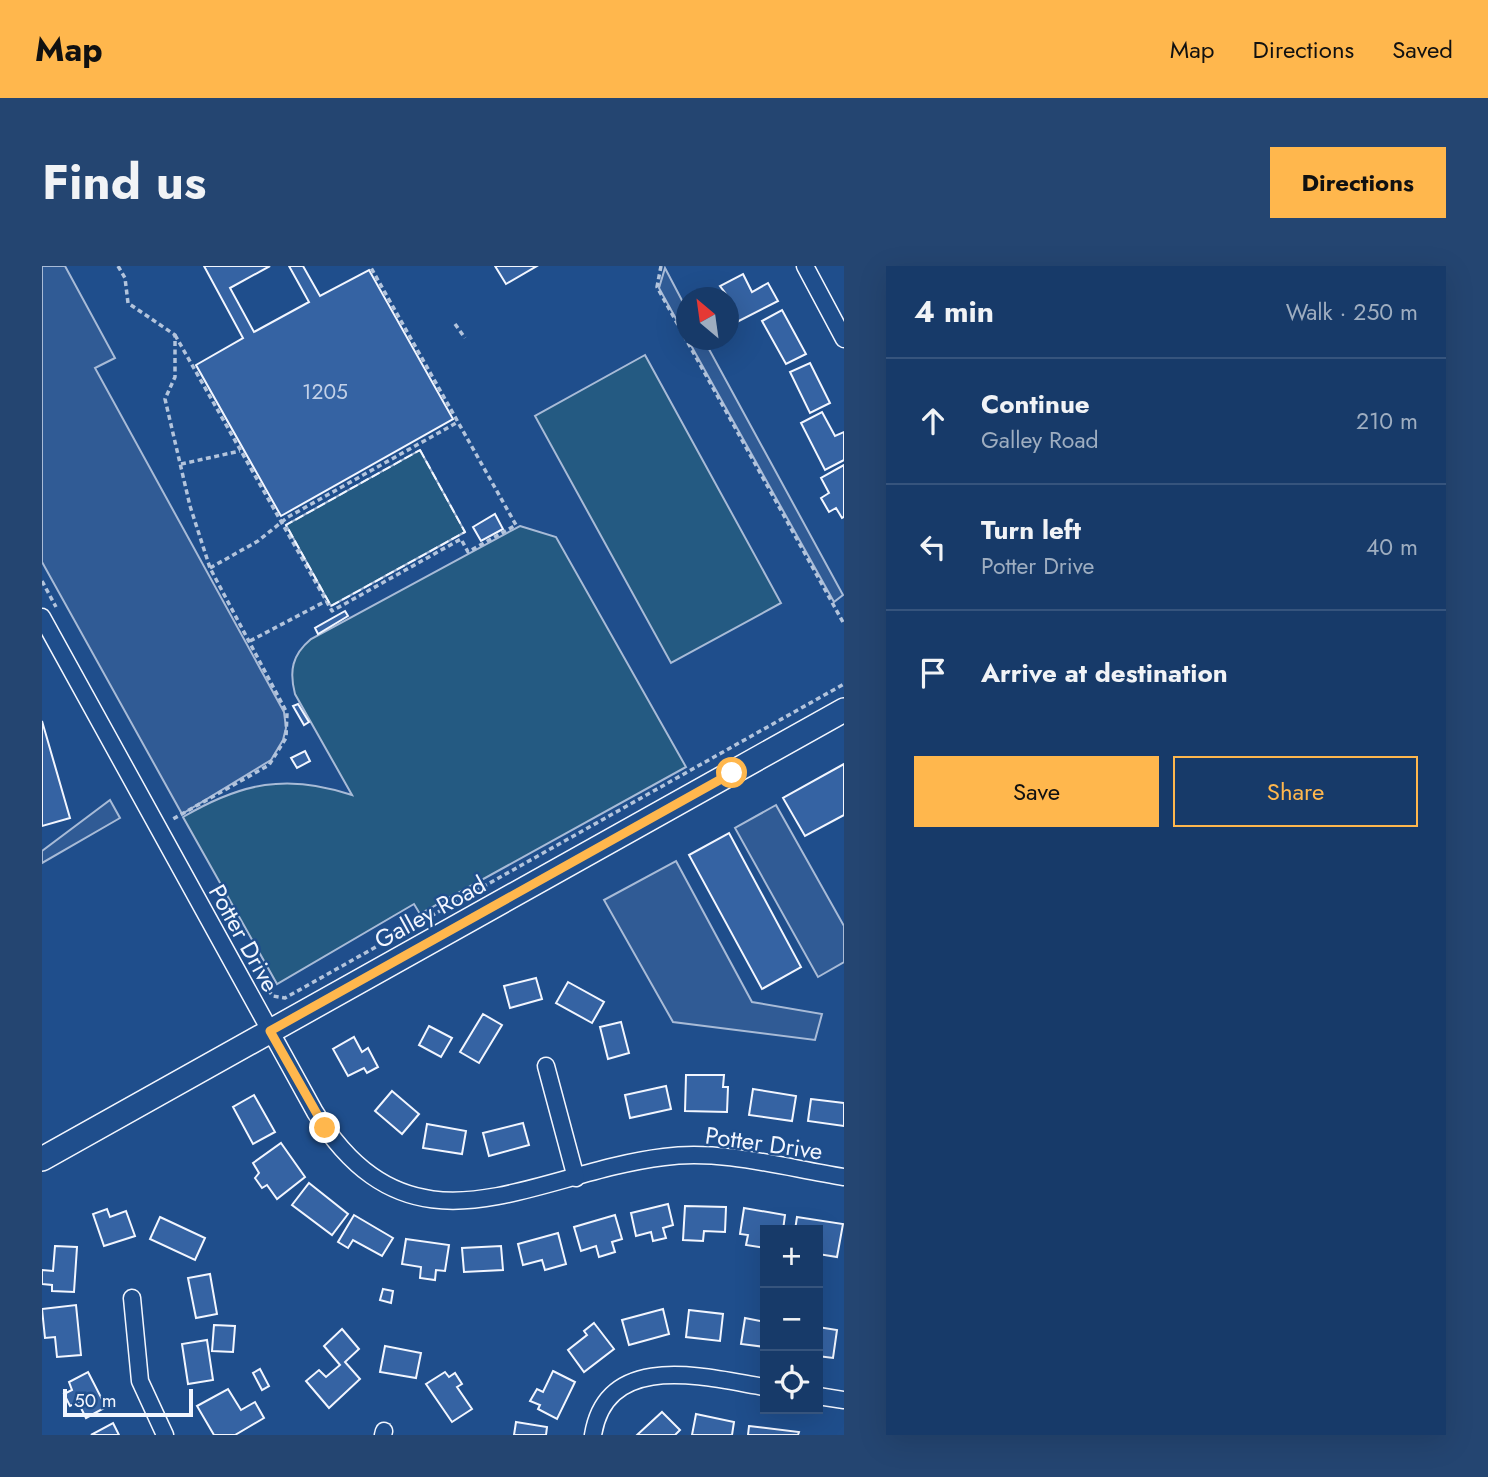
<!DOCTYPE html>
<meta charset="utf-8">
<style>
:root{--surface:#173a69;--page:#244571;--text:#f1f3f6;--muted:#9eadc0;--line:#36547d;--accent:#ffb74d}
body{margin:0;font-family:Jost,sans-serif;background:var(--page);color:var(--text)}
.controls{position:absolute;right:21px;bottom:21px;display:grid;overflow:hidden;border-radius:0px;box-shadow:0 7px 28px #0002}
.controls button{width:63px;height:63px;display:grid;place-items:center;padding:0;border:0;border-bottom:2px solid var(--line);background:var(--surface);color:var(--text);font:35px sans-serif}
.compass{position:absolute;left:634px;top:21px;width:63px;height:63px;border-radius:50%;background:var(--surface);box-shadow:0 7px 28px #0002;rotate:331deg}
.scale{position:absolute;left:21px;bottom:18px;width:130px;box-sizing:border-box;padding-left:7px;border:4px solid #f2f6ff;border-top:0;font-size:19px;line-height:24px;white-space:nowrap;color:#f2f6ff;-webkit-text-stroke:5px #1f4e8c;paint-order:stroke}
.stop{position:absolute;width:21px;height:21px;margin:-16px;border:5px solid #ffb74d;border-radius:50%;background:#fff}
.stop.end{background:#ffb74d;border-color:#fff;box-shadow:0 2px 7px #0008}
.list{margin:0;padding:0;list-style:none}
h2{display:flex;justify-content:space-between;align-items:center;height:91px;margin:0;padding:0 28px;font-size:30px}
h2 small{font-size:23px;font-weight:400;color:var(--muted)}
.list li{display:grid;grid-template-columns:46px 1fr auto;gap:21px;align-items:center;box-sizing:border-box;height:126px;padding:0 28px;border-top:2px solid var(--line)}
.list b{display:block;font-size:26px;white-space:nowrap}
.list p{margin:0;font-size:23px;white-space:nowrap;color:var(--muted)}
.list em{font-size:23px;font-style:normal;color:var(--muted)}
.actions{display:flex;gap:14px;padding:21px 28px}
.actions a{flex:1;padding:16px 0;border:2px solid var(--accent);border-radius:0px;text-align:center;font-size:24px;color:var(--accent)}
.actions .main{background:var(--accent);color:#111}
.icon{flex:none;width:38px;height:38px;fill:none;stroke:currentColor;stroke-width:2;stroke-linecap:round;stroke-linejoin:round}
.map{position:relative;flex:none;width:802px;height:1169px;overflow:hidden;border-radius:0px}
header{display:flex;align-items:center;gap:42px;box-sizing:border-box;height:98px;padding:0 35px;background:var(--accent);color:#111}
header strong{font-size:33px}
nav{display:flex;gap:38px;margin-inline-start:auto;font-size:24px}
.intro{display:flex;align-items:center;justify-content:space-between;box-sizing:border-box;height:168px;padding:0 42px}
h1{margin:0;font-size:49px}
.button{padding:18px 32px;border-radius:0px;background:var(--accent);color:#111;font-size:24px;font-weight:700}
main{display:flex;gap:42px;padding:0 42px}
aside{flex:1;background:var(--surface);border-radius:0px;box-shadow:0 7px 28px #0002}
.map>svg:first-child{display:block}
.green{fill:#245a82;stroke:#a8bbd7;stroke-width:2}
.parking{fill:#305b95;stroke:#a8bbd7;stroke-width:2}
.building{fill:#3563a3;stroke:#f2f6ff;stroke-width:2}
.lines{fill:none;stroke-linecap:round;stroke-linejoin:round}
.street-casing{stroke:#f2f6ff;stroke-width:19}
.secondary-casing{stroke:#f2f6ff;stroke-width:26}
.path{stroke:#b3c4dc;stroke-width:3.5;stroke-dasharray:5 3.5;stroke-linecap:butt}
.street{stroke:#1f4e8c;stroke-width:16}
.secondary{stroke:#1f4e8c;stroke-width:23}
.fence{stroke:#f2f6ff;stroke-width:2;stroke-dasharray:9 3.5;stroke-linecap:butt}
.route{stroke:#ffb74d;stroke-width:9}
.labels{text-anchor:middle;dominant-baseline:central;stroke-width:5;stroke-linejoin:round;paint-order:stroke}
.number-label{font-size:21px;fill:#c3d1e8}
.street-label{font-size:24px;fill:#f2f6ff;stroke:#1f4e8c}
</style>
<header>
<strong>Map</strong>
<nav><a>Map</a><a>Directions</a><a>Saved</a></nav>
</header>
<div class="intro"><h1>Find us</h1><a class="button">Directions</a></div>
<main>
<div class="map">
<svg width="802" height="1169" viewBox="0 0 802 1169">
<rect width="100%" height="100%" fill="#1f4e8c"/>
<g class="green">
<path d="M603,89L739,337L629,397L493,150Z"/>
<path d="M378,184L423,266L289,340L244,259Z"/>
<path d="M478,260L514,271L644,501L378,648L372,638L235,718L141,551C199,517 245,507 310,529L253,428C247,405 250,389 269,373Z"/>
</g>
<g class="parking">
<path d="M0,0H23L73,92L53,102L242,446L244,462L241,474L229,494L140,548L0,296Z"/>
<path d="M623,2L644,42V71L617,22Z"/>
<path d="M646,74H662L801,329L792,336Z"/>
<path d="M68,534L78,552L0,597V585Z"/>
<path d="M734,539L802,660V696L776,711L693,562Z"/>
<path d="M634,595L710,736L780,748L773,774L631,756L562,634Z"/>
</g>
<g class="building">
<path d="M162,0H228L188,22L212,66L267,36L247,0H261L278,30L327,4L411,153L239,250L154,99L201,72Z"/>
<path d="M453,0H495L464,18Z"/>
<path d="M701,8L710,26L726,17L736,35L687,60V32L678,20Z"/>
<path d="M740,44L764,88L744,98L720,55Z"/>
<path d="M768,97L788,137L768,147L748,106Z"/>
<path d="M780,146L793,170L802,166V194L783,204L759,157Z"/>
<path d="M802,199V251L800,252L794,242L787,246L779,232L787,227L779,212Z"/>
<path d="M453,248L461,263L439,275L431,261Z"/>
<path d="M303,345L306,350L276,368L273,362Z"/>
<path d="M256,438L267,456L262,459L251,440Z"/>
<path d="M0,455L28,552L0,560Z"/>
<path d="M263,485L268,495L255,502L249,492Z"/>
<path d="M802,498V549L763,570L741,532Z"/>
<path d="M687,567L759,701L720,723L647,589Z"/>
<path d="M494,712L500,733L468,742L462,720Z"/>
<path d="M526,716L562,736L550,757L514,737Z"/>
<path d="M441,748L460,759L437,797L418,786Z"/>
<path d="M579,756L587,787L566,793L558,761Z"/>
<path d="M387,760L410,772L399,791L377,779Z"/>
<path d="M312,771L320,786L326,782L336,801L325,807L322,802L306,810L291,783Z"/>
<path d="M644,809H682L681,821H686L685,846L643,845Z"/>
<path d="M624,820L629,843L588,852L583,829Z"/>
<path d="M711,823L754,830L750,855L707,849Z"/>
<path d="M350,825L377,848L360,868L333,845Z"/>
<path d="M212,829L233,866L211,878L191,841Z"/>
<path d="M769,833L802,837V860L766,855Z"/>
<path d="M481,857L487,879L447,890L441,867Z"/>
<path d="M385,858L424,865L420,888L381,882Z"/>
<path d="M239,877L263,911L235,933L225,919L220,922L213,912L217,907L211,897Z"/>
<path d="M267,917L306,948L290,969L250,939Z"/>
<path d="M626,938L631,959L621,962L624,972L611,975L609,966L594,970L589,947Z"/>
<path d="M643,940L684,941L683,966L662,965L661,975L641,974Z"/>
<path d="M702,942L743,949L741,964H723V982L704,979L706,969L698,968Z"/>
<path d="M65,943L68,951L84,945L93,970L62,980L51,948Z"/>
<path d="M312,949L351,972L340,990L311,974L306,982L296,976Z"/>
<path d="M573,949L580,973L570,976L573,986L557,991L554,980L539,985L532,961Z"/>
<path d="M118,951L163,972L153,994L108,973Z"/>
<path d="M755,951L801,958L795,991L776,988V964H753Z"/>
<path d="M516,967L524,998L503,1004L500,994L481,999L476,978Z"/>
<path d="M364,973L407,979L403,1005L394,1004L393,1014L378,1012L379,1001L360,998Z"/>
<path d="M13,980L35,981L32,1026L10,1025V1019L0,1018V1004L11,1005Z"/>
<path d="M459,980L461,1004L422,1006L420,982Z"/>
<path d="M168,1008L175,1048L154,1052L146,1012Z"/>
<path d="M341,1023L351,1025L349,1037L338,1034Z"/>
<path d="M34,1039L39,1089L15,1091L13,1071L3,1072L0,1043Z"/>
<path d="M621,1043L627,1068L587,1079L580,1054Z"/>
<path d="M647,1044L681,1048L678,1075L644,1071Z"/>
<path d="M703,1052L723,1056V1081L699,1078Z"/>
<path d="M552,1057L572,1083L542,1106L526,1084L545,1069L542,1065Z"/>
<path d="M172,1059L193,1060L191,1086L170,1085Z"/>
<path d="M776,1061L795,1064L791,1092L776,1090Z"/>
<path d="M300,1063L317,1083L303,1096L318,1113L287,1142L264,1115L277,1104L284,1111L298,1099L282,1080Z"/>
<path d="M165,1074L171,1114L146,1118L140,1078Z"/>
<path d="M343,1080L379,1087L374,1112L338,1106Z"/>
<path d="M218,1103L227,1120L220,1124L211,1107Z"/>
<path d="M511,1105L533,1116L515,1153L496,1143L498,1139L488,1135L495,1123L501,1126Z"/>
<path d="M46,1106L64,1141L44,1152L36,1136L28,1140L22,1128L30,1124L27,1116Z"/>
<path d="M403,1106L407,1111L413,1107L420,1118L415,1121L430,1143L410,1156L384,1118Z"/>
<path d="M186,1123L199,1144L213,1136L222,1152L193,1169H172L155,1140Z"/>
<path d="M620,1146L638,1164L633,1169H595Z"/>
<path d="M654,1148L692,1156L690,1169H650Z"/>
<path d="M474,1156L505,1161L504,1169H472Z"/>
<path d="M71,1157L77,1169H49Z"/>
<path d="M707,1160L757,1166L756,1169H706Z"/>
</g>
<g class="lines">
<defs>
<g id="street">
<path d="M763,0L802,73"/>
<path d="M0,351L273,846C370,1003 489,907 622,891C681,883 744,902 802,911"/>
<path d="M504,800L534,912"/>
<path d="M90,1032L98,1115L123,1169"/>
<path d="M776,1130L802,1134"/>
<path d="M341,1169L342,1165"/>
<path d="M551,1169C565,1083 666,1112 723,1121"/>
</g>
<path id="secondary" d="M0,893L802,444"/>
</defs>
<use href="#street" class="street-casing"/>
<use href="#secondary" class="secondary-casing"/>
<g class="path">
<path d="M76,0L83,12L86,37L133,69V111L123,133L148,240L168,302L245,447L244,472L227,499L131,553"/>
<path d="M619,0L615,21L802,358"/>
<path d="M413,58L423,72"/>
<path d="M133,69L290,345L419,273L426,286L474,259L328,0"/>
<path d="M139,198L198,185"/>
<path d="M168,302L216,275L246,251L416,156"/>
<path d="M0,315L14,341"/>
<path d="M208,375L284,335"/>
<path d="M226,724L231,730L243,732L802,418"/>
</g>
<use href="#street" class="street"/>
<use href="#secondary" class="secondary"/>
<path class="fence" d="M378,184L423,266L289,340L244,259Z"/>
</g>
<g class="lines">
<path class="route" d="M283,862L228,765L690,507"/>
</g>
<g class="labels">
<g class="number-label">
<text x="283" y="126">1205</text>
</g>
<g class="street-label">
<text transform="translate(388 646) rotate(-29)">Galley Road</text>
<text transform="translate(202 672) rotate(61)">Potter Drive</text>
<text transform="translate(722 877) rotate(8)">Potter Drive</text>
</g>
</g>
</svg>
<div class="controls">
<button>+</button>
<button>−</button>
<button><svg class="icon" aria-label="locate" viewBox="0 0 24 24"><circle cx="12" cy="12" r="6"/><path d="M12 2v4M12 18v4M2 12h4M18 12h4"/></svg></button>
</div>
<svg class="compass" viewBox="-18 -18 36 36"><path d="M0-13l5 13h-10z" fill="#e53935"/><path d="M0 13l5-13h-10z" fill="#9eadc0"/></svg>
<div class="scale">50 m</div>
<div class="stop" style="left:690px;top:507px"></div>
<div class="stop end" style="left:283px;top:862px"></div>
</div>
<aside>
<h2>4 min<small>Walk · 250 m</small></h2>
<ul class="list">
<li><svg class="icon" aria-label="ahead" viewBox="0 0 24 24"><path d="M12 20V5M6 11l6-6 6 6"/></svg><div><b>Continue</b><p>Galley Road</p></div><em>210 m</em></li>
<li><svg class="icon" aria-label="left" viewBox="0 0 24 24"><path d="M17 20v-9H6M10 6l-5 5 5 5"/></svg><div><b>Turn left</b><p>Potter Drive</p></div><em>40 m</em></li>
<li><svg class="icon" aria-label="arrive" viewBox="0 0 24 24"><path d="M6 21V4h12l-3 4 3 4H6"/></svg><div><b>Arrive at destination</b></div></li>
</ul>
<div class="actions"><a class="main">Save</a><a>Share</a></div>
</aside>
</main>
